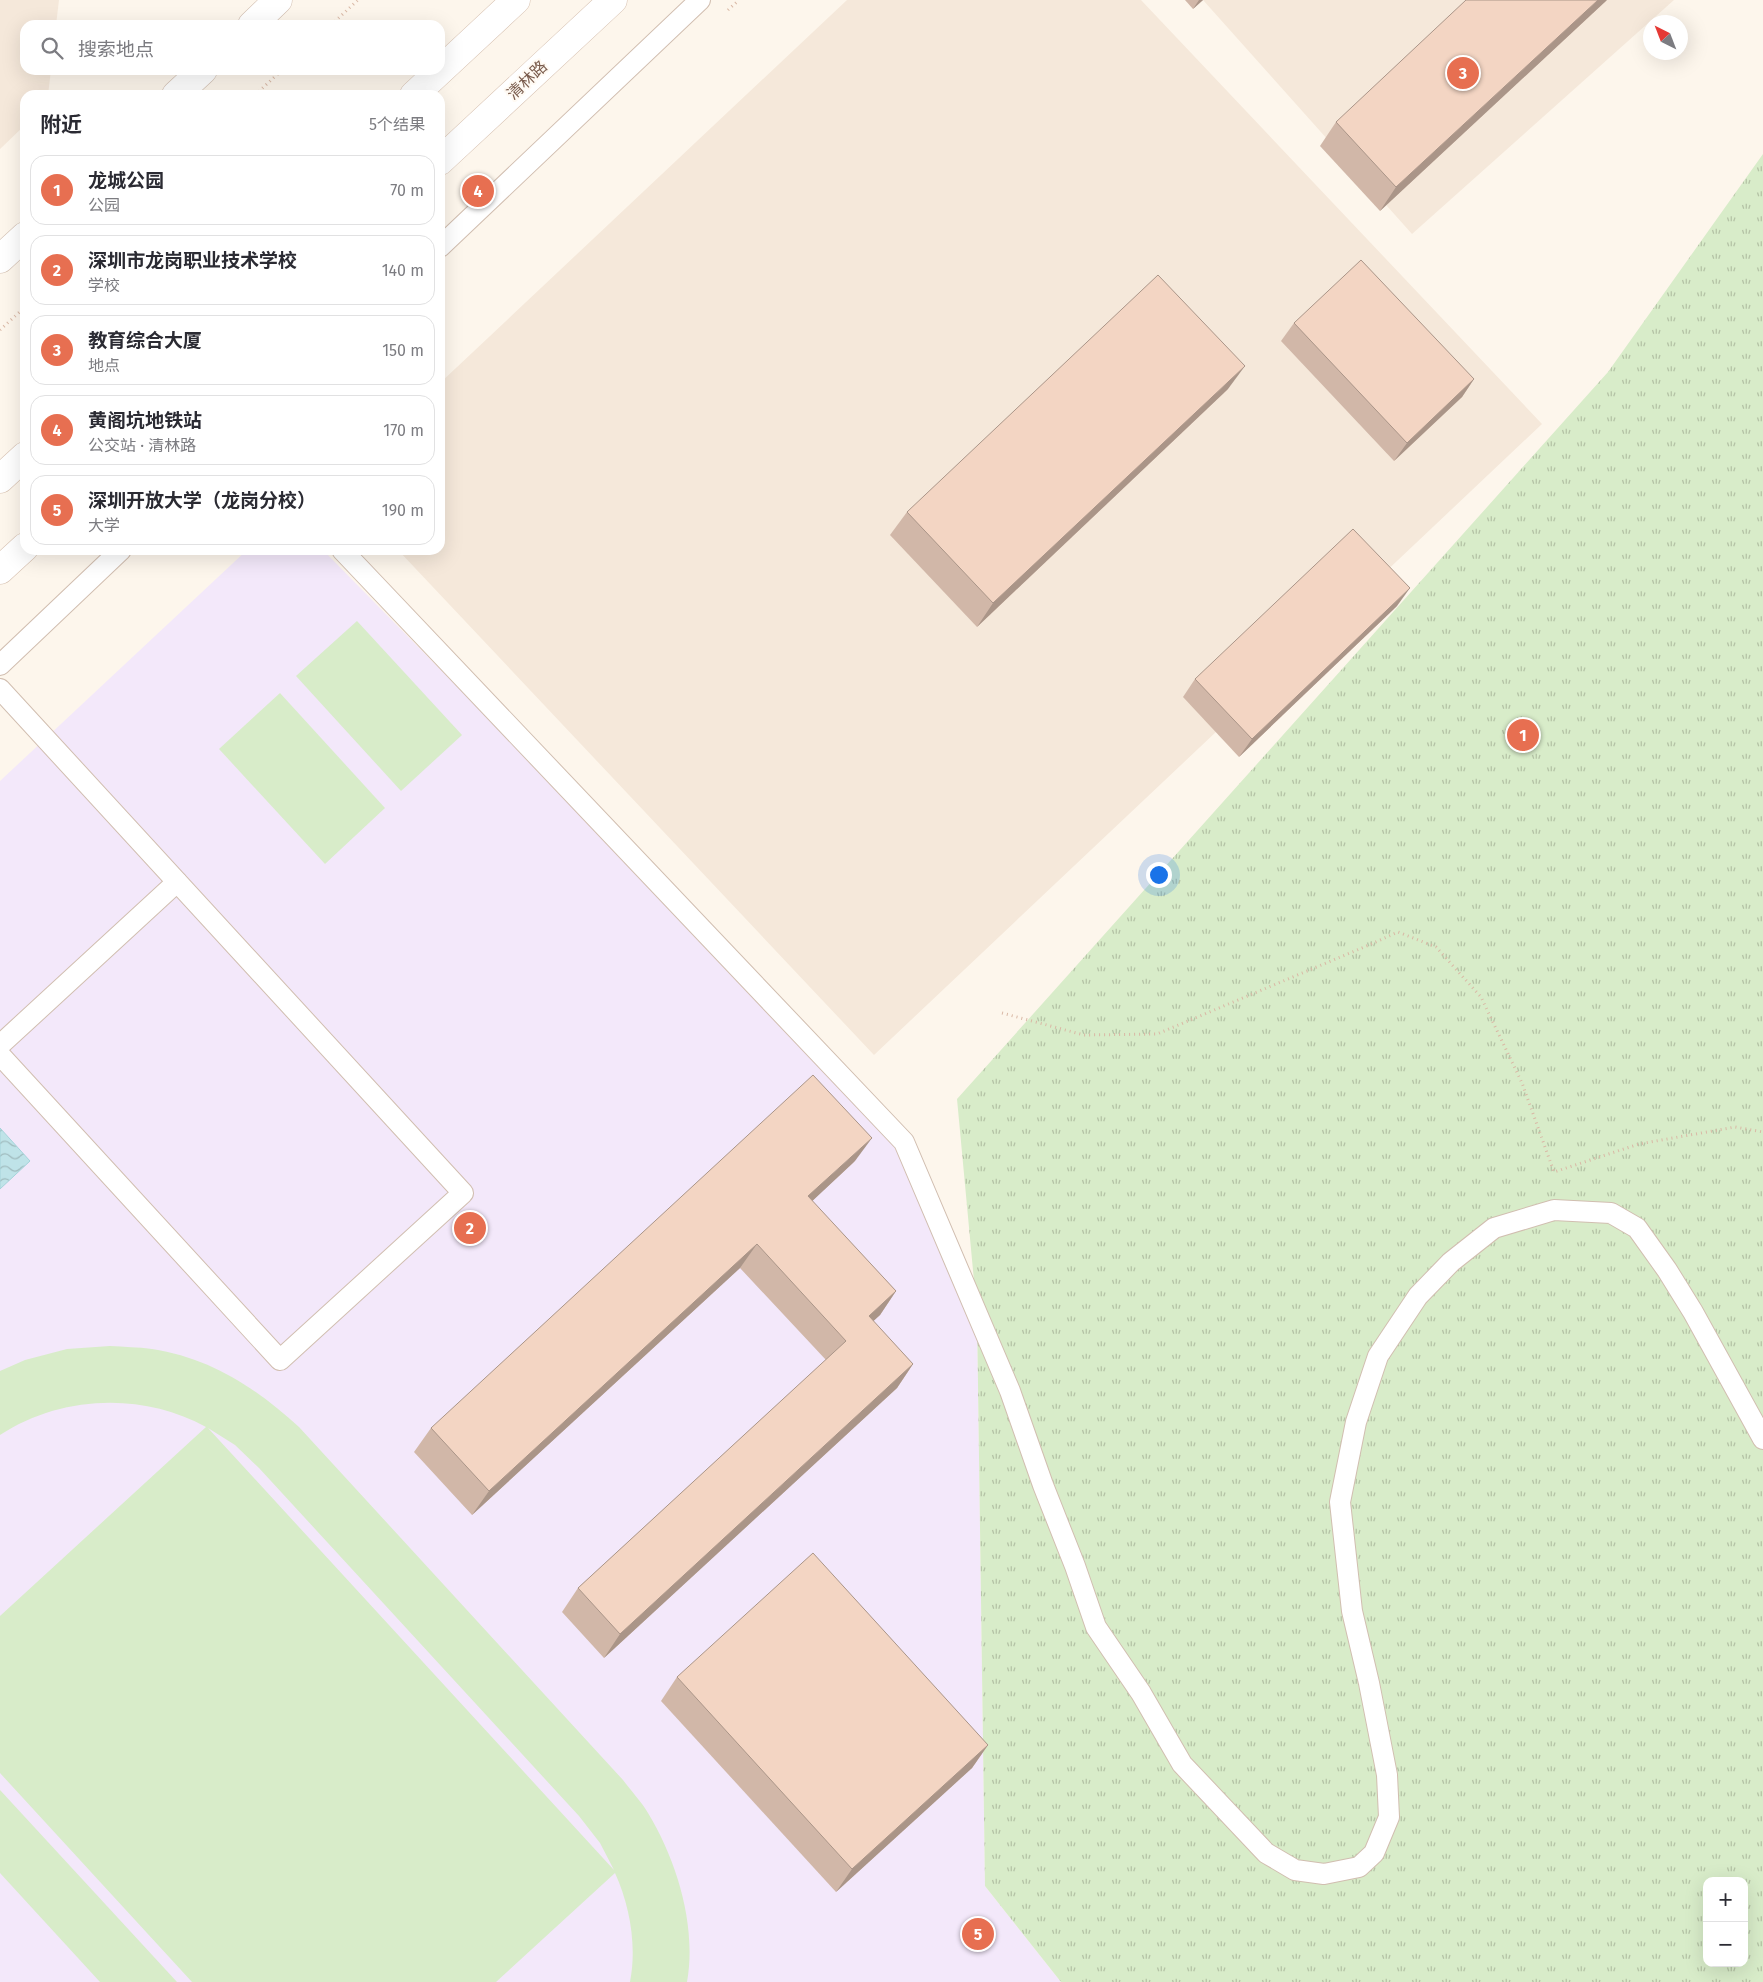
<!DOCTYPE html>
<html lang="zh">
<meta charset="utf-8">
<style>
:root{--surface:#fff;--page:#f7f7f7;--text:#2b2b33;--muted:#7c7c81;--line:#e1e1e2;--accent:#e76f51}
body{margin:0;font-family:"Fira Sans","Noto Sans SC",sans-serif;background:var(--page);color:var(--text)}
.controls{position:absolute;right:15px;bottom:15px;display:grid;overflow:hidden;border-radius:10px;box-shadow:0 5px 20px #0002}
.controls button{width:45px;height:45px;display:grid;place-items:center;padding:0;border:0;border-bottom:1px solid var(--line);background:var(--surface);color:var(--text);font:25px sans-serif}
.compass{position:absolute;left:1643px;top:15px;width:45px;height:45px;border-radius:50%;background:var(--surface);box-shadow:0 5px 20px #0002;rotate:318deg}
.you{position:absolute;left:1158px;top:874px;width:18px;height:18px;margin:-12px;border:4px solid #fff;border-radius:50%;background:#1a73e8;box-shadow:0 0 0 8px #1a73e833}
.badge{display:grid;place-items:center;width:32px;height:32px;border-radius:50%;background:var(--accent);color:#fff;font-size:16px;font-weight:700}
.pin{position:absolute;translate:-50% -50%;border:2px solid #fff;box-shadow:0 1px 5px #0006}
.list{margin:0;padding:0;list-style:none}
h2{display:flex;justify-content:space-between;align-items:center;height:65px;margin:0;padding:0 20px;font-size:21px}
h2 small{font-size:16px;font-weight:400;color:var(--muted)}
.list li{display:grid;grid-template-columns:32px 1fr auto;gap:15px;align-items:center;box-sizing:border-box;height:70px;margin:0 10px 10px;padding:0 10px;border:1px solid var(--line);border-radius:15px}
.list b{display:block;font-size:19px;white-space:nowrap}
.list p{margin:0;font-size:16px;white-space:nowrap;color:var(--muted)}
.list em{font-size:16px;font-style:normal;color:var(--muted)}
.icon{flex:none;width:28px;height:28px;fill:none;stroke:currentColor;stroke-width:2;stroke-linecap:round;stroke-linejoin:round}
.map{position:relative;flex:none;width:1763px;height:1982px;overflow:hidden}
.search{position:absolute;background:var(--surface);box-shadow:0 5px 20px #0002;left:20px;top:20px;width:425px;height:55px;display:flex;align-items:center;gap:12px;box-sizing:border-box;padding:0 18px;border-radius:15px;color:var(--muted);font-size:19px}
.panel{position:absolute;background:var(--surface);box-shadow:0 5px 20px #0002;left:20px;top:90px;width:425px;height:465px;border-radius:15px}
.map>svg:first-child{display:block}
.residential{fill:#f5e8da}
.education{fill:#f3e8fa}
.park{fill:url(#park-tufts);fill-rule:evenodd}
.pitch{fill:#d8ecc9;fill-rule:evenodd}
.water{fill:url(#water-waves);stroke:#a5d3da}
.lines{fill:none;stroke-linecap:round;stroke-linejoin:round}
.lane-casing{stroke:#d1beb0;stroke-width:22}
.street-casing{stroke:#d1beb0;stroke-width:29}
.secondary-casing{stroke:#d6c0b0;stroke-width:29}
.path{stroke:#d9b8a5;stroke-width:3;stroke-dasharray:1 4;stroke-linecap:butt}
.lane{stroke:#fff;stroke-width:20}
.street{stroke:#fff;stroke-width:28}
.secondary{stroke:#fff;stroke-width:28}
.wall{fill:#d1b7a8}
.shaded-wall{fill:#aa9588}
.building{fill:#f3d5c3;stroke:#aa9588}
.labels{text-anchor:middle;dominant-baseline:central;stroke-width:4;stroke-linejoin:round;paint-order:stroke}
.street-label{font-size:16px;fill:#7a5c4d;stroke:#fffaf3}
</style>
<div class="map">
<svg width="1763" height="1982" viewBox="0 0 1763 1982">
<defs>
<pattern id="park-tufts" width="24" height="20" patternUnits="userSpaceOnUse" patternTransform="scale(1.25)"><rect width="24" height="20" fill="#d8ecc9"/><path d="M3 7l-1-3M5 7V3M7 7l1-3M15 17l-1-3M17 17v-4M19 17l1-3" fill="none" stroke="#b4c2a5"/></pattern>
<pattern id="water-waves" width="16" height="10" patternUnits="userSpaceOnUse" patternTransform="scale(1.25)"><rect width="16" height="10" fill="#bfe3e8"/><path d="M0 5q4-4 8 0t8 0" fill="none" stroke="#a0bbbe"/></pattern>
</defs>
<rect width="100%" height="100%" fill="#fdf6ec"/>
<g class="residential">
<path d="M0,0H59L56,25H25V70H51L48,95H25V125L0,149Z"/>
<path d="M847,0H1141L1542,424L874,1055L398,550H440V383Z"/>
<path d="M1203,0H1674L1412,234Z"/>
</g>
<path class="education" d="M247,550H323L904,1142L977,1313L985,1886L1061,1982H0V781Z"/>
<path class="park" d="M1763,154V1982H1061L985,1886L977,1313L957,1099L1608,372ZM1707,1881H1744V1963H1707Z"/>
<g class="pitch">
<path d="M357,621L462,735L401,791L296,676Z"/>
<path d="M280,693L385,808L325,864L219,749Z"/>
<path d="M110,1346C124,1347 138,1347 152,1349C211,1358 256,1388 299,1427L623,1780C631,1791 641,1801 648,1813C677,1861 697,1926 687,1982H630C637,1946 630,1906 615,1873L496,1982H192L0,1773V1616L206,1427C143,1392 61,1395 0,1435V1371L25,1360L67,1349ZM208,1428L235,1445L259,1468L579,1816L600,1843L614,1870Z"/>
<path d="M0,1790L177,1982H100L0,1873Z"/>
</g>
<path class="water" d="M0,1128L30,1161L0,1189Z"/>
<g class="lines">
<defs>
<g id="lane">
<path d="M440,247L700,0"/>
<path d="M342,550L904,1142L1010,1391L1043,1485L1075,1566L1096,1627L1141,1693L1182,1764L1266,1853L1295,1870L1324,1874L1359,1867L1374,1853L1389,1817L1387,1775L1369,1683L1352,1611L1340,1502L1356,1422L1378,1356L1418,1296L1451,1262L1494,1228L1554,1210L1611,1213L1637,1228L1667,1270L1693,1312L1763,1439"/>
<path d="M0,665L121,550"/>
<path d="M0,689L463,1193L280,1360L0,1055"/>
<path d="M0,1045L177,882"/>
</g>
<g id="street">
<path d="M252,25L278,0"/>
<path d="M176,95L203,70"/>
<path d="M0,259L25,236"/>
</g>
<g id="secondary">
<path d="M414,95L516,0"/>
<path d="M440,161L613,0"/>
<path d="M0,479L25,456"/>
<path d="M0,570L25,547"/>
</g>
</defs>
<use href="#lane" class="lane-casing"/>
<use href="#street" class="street-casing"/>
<use href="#secondary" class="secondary-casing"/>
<g class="path">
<path d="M728,10L739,0"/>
<path d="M331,25L358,0"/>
<path d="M255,95L282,70"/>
<path d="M0,330L25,307"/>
<path d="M1002,1013L1084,1035L1157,1034L1369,945L1398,932L1436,947L1481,997L1522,1083L1554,1172L1639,1144L1735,1127L1763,1132"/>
</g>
<use href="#lane" class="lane"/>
<use href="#street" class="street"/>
<use href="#secondary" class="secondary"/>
</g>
<g class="wall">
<path d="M1185,0H1203L1193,9Z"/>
<path d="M1607,0L1380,211L1320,146L1336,122Z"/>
<path d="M1294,323L1474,379L1462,397L1394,461L1281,341Z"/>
<path d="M1228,389L977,627L890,535L907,512Z"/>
<path d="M1397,606L1239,757L1183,697L1195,679Z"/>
<path d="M855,1161L812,1201L896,1291L880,1315L873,1321L913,1364L897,1388L604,1658L562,1612L578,1588L826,1360L740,1268L472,1515L414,1452L431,1428Z"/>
<path d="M677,1677L988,1745L972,1768L836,1892L661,1701Z"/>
</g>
<g class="shaded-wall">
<path d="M1199,0H1203L1193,9Z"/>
<path d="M1598,0H1607L1380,211L1396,187Z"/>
<path d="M1245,366L1228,389L977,627L993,603Z"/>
<path d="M1474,379L1462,397L1394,461L1407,443Z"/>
<path d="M1410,588L1397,606L1239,757L1252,739Z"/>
<path d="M872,1138L855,1161L792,1220L808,1196Z"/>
<path d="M757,1244L740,1268L472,1515L489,1491Z"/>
<path d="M896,1291L880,1315L853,1340L869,1316Z"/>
<path d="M913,1364L897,1388L604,1658L620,1634Z"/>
<path d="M988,1745L972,1768L836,1892L852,1869Z"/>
</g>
<g class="building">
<path d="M1466,0H1598L1396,187L1336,122Z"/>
<path d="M1361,260L1474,379L1407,443L1294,323Z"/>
<path d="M1158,275L1245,366L993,603L907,512Z"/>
<path d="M1353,529L1410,588L1252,739L1195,679Z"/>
<path d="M813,1075L872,1138L808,1196L896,1291L869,1316L913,1364L620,1634L578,1588L846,1341L757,1244L489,1491L431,1428Z"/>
<path d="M813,1553L988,1745L852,1869L677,1677Z"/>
</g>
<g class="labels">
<g class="street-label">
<text transform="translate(527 80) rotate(-43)">清林路</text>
</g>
</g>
</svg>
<div class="controls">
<button>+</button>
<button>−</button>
</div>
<svg class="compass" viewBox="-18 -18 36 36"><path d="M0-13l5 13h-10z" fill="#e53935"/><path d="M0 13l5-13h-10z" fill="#7c7c81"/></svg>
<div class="you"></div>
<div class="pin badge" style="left:1523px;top:735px">1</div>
<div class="pin badge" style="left:470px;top:1228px">2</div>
<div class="pin badge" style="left:1463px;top:73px">3</div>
<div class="pin badge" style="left:478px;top:191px">4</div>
<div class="pin badge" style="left:978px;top:1934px">5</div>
<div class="search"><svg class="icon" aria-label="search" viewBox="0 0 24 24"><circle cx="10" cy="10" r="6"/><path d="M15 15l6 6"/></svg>搜索地点</div>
<section class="panel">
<h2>附近<small>5个结果</small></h2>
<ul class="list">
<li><span class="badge">1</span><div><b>龙城公园</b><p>公园</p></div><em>70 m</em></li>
<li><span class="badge">2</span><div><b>深圳市龙岗职业技术学校</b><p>学校</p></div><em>140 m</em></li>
<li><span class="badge">3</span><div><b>教育综合大厦</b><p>地点</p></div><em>150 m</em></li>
<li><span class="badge">4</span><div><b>黄阁坑地铁站</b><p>公交站 · 清林路</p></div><em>170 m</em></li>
<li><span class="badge">5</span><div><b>深圳开放大学（龙岗分校）</b><p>大学</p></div><em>190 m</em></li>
</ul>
</section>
</div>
